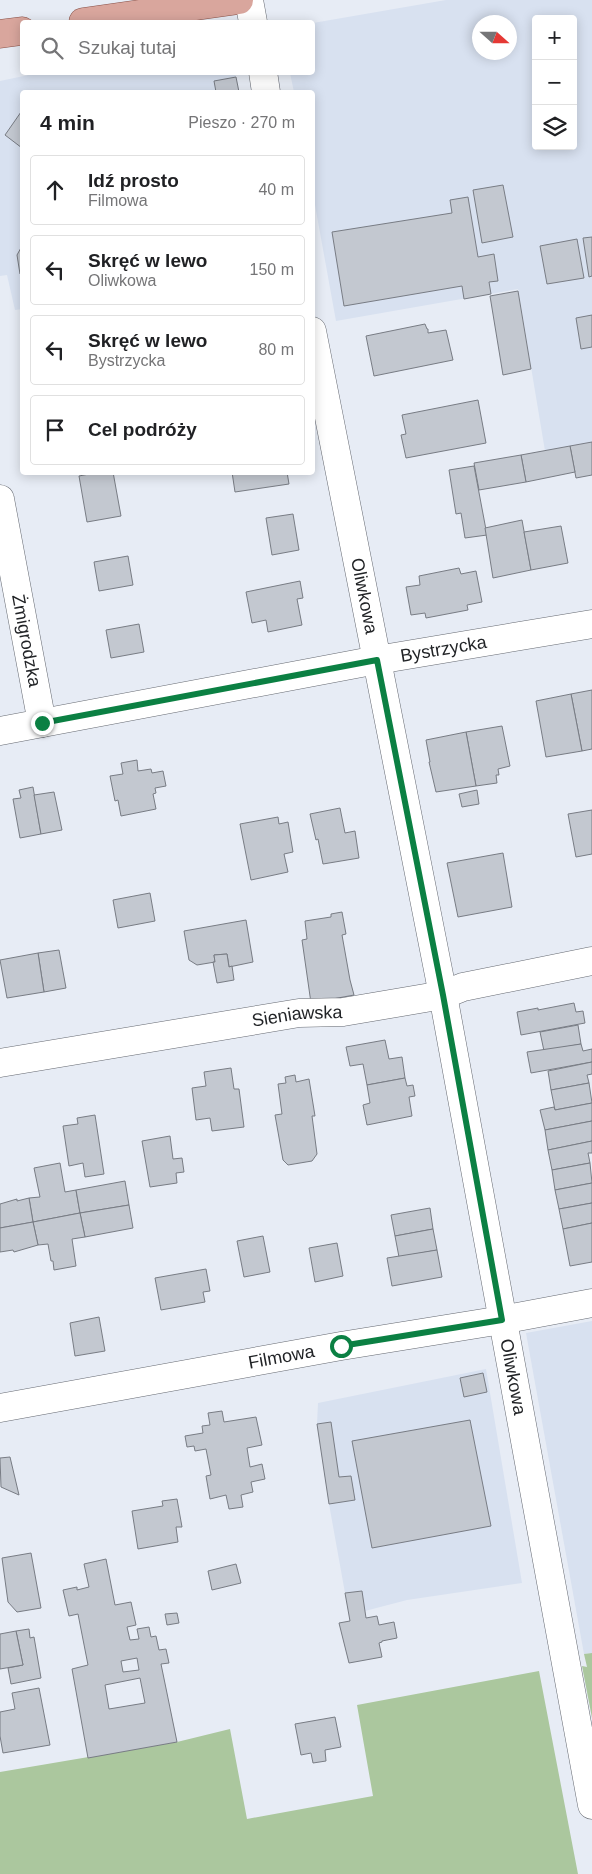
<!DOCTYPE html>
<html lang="pl">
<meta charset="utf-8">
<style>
:root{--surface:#fff;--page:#f2f2f2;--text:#202124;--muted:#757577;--line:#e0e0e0}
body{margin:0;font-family:Helvetica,sans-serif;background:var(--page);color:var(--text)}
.controls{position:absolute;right:15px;top:15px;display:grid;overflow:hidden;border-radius:5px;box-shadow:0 2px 12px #0003}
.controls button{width:45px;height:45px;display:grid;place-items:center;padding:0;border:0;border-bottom:1px solid var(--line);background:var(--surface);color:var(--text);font:25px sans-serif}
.compass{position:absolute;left:472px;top:15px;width:45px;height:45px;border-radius:50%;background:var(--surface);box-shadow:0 2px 12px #0003;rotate:111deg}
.stop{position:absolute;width:15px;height:15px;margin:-11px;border:4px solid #0b8043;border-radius:50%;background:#fff}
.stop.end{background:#0b8043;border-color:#fff;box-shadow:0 1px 5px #0008}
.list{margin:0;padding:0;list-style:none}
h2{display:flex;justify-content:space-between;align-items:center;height:65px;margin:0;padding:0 20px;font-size:21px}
h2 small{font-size:16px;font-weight:400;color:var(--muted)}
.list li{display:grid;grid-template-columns:32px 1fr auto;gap:15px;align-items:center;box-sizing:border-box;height:70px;margin:0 10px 10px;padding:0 10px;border:1px solid var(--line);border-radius:5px}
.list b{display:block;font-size:19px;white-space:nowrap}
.list p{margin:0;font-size:16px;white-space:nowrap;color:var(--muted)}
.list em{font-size:16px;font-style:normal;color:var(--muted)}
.icon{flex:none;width:28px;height:28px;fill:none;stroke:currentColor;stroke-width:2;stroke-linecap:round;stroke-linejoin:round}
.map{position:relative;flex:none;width:592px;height:1874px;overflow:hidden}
.search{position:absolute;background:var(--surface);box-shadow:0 2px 12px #0003;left:20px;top:20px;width:295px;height:55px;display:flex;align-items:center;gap:12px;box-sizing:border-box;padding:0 18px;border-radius:5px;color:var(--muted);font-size:19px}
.panel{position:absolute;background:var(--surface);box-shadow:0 2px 12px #0003;left:20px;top:90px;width:295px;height:385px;border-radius:5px}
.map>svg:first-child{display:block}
.built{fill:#d8e1f0;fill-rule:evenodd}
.green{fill:#abc79e}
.building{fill:#c3c8d0;stroke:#787c84;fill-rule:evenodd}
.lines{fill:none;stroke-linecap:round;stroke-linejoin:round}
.minor-casing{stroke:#656971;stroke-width:29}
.major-casing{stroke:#895249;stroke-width:29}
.minor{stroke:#fff;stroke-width:28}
.major{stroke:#d9a69d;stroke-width:28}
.route{stroke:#0b8043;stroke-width:6}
.labels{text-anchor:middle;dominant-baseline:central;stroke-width:4;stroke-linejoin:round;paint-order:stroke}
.street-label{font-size:18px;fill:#222427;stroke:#e7ecf5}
</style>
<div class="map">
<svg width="592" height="1874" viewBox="0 0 592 1874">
<rect width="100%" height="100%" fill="#e7ecf5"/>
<g class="built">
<path d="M446,0H592V442L545,451L518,289L336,321L313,194L312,92H294L290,73L312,72L313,23ZM536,19H573V146H536ZM480,22H510V52H480Z"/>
<path d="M43,72L235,73L239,92H22V309L15,310L7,275L0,276V81Z"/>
<path d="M592,1321V1653L584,1654L526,1333Z"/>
<path d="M486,1369L522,1583L407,1600L365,1611L361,1591L345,1593L329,1504L317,1424L318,1403Z"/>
</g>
<g class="green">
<path d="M592,1653V1718L582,1666L587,1667L584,1654Z"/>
<path d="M539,1671L578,1874H0V1772L177,1742L230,1729L247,1819L373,1796L357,1705Z"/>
</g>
<g class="building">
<path d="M236,77L239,92H216L214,81Z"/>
<path d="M21,112L22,113V148L5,135Z"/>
<path d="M503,185L513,237L482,243L473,190Z"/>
<path d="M468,197L478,257L494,254L498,281L489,282L491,294L464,299L462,286L344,306L332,232L452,213L450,200Z"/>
<path d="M592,237V276L589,277L583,238Z"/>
<path d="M577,239L584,278L547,284L540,246Z"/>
<path d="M22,246V273L20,274L17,255Z"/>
<path d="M518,291L531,369L503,375L490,296Z"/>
<path d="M592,315V347L581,349L576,318Z"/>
<path d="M425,324L427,329H428V333L446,330L453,360L374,376L366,336Z"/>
<path d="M478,400L486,443L406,458L401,435L406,434L402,415Z"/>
<path d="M592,442V475L576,478L570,446Z"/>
<path d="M570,446L575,472L526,482L521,455Z"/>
<path d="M521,455L526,482L479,490L474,463Z"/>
<path d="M474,466L487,535L465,538L461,513L456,514L449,470Z"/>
<path d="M99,472H113L121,516L87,522L79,476Z"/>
<path d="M232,472H287L289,484L235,492Z"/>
<path d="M293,514L299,550L272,555L266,518Z"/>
<path d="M522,520L531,570L493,578L485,528Z"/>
<path d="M561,526L568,563L531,570L524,532Z"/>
<path d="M128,556L133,585L99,591L94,562Z"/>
<path d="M459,568L461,574L476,571L482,602L467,605L468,610L426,618L425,613L411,615L406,587L420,585L419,576Z"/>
<path d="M300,581L303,598L297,599L302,625L268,632L266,620L252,623L246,592Z"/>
<path d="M139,624L144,652L111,658L106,630Z"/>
<path d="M592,690V749L582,751L571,694Z"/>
<path d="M571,694L582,751L546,757L536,701Z"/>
<path d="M502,726L510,766L498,769L499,775H496L497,783L476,786L466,732Z"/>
<path d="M466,732L476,786L436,792L429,762H430L426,740Z"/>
<path d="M137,760L138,771L151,769L152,773L163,771L166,786L155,788L156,793L153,794L156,809L121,816L118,800L115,801L110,776L123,774L121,763Z"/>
<path d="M33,787L41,834L20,838L13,799L21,798L19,790Z"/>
<path d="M477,790L479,804L462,807L459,794Z"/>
<path d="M54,792L62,830L41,834L34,795Z"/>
<path d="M340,808L345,833L355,831L359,858L323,864L318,839L316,840L310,814Z"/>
<path d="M592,810V854L576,857L568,814Z"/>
<path d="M278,817L279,824L288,822L293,852L284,854L288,872L251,880L240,824Z"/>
<path d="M503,853L512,907L458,917L447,863Z"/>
<path d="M150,893L155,921L118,928L113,900Z"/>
<path d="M342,912L346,934L342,935L350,980L354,995L311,1003L302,940L307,939L305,921L331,917V914Z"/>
<path d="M246,920L253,962L229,967L227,954L214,955L215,962L197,965L189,960L184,931Z"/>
<path d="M59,950L66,988L44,992L38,953Z"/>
<path d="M38,953L44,992L7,998L0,960Z"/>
<path d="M227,954L229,967L232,966L234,980L217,983L213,962H215L214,955Z"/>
<path d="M574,1003L576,1012L583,1011L585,1023L521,1035L517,1012L538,1008V1010Z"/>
<path d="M578,1025L581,1044L544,1051L540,1032Z"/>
<path d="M385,1040L389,1059L402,1057L405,1078L367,1085L363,1064L350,1066L346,1047Z"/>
<path d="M581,1044L583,1051L592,1049V1062L531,1073L527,1052Z"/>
<path d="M592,1062V1074L587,1075L589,1083L551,1090L548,1071Z"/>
<path d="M231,1068L234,1089H239L244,1127L212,1131L210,1118L196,1120L192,1088L206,1086L204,1072Z"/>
<path d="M295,1075L296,1082L309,1079L315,1116H312L317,1154L312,1161L288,1165L283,1160L275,1115L282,1114L278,1084L286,1083L285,1077Z"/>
<path d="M405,1078L407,1086L413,1085L415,1096L409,1097L412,1116L367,1125L363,1105L370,1103L367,1085Z"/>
<path d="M589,1083L592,1103L555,1110L551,1090Z"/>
<path d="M592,1103V1121L545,1130L540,1110L554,1107L555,1110Z"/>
<path d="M95,1115L104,1174L85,1177L83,1163L69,1166L63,1126L78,1124L77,1118Z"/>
<path d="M592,1121V1141L548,1150L545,1130Z"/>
<path d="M170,1136L173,1159L182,1158L184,1172L176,1173L177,1183L150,1187L142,1141Z"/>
<path d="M592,1141V1153H588L590,1163L552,1170L548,1150Z"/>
<path d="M60,1163L65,1192L76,1190L80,1213L33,1222L29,1198L40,1197L34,1168Z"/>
<path d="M590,1163L592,1183L555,1190L552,1170Z"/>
<path d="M125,1181L129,1205L80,1213L76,1190Z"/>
<path d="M592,1183V1203L559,1209L555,1190Z"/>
<path d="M29,1198L33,1222L0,1228V1204L17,1199V1201Z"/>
<path d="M592,1203V1223L563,1229L559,1209Z"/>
<path d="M129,1205L133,1228L85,1237L80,1213Z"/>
<path d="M430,1208L433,1229L395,1236L391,1215Z"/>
<path d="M80,1213L85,1237L72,1239L76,1266L54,1270L53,1261H51L48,1244L38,1245L33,1222Z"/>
<path d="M33,1222L38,1245L14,1252L13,1250L0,1252V1228Z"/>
<path d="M592,1223V1262L570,1266L563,1229Z"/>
<path d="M433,1229L437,1250L399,1257L395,1236Z"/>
<path d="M263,1236L270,1272L244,1277L237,1241Z"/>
<path d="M337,1243L343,1276L315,1282L309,1248Z"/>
<path d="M437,1250L442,1277L392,1286L387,1258Z"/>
<path d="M206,1269L210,1291L203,1292L205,1302L161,1310L155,1278Z"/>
<path d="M99,1317L105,1351L75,1356L70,1323Z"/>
<path d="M483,1373L487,1392L464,1397L460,1378Z"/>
<path d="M222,1411L224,1422L256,1417L262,1445L247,1448L250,1467L262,1464L265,1479L251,1482L253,1492L241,1495L243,1507L229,1509L226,1495L210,1499L206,1476L211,1475L206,1449L195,1451L194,1446L187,1447L185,1436L203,1433L202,1426L210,1425L208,1413Z"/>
<path d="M470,1420L491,1526L372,1548L352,1441Z"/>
<path d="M331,1422L339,1477L351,1476L355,1500L329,1504L317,1424Z"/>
<path d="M10,1457L19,1495L1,1487L0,1458Z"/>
<path d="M177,1499L182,1527H176L178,1542L138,1549L132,1511L163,1506L162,1501Z"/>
<path d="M31,1553L41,1608L17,1612L8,1602L2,1558Z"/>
<path d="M106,1559L115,1605L131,1602L136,1625L127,1627L130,1640L139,1639L137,1629L149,1627L151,1637L156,1636L159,1650L166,1649L169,1663L161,1664L177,1742L88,1758L72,1669L88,1665L78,1614L69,1616L63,1590L77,1587V1590L89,1587L84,1564ZM137,1658L139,1670L123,1672L121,1661ZM140,1678L145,1703L109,1709L105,1685Z"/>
<path d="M236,1564L241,1583L212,1590L208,1571Z"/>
<path d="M362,1591L366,1618L377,1616L379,1625L394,1622L397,1638L382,1641V1642L379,1643L382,1657L349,1663L339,1623L350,1621L345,1593Z"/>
<path d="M177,1613L179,1623L167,1625L165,1614Z"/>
<path d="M29,1629L30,1638L34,1637L41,1678L11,1684L8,1668L23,1665L16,1631Z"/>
<path d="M16,1631L23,1665L0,1669V1634Z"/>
<path d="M39,1688L50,1745L3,1753L0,1736V1712L15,1709L12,1693Z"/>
<path d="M335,1717L341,1747L325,1750L326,1761L313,1763L311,1753L301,1755L295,1724Z"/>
</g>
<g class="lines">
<defs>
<g id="minor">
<path d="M249,0L253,22"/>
<path d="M263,72L266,92"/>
<path id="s1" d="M312,331L443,995L592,1805"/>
<path id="s2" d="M0,499L42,723"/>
<path id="s3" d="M0,731L377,660L592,624"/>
<path id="s4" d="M0,1063L299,1013L343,1012L443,995L463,987L592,961"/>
<path id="s5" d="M0,1408L341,1346L502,1320L592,1303"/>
</g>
<g id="major">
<path d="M83,22L239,0"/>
<path d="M0,34L22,31"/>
</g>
</defs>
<use href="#minor" class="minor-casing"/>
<use href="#major" class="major-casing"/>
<use href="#minor" class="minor"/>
<use href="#major" class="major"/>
</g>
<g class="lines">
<path class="route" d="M42,723L377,660L443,995L502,1320L341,1346"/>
</g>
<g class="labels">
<g class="street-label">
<text stroke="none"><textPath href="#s1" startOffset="270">Oliwkowa</textPath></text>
<text stroke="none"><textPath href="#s2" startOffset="144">Żmigrodzka</textPath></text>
<text stroke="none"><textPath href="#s3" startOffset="451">Bystrzycka</textPath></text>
<text stroke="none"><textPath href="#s4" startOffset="301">Sieniawska</textPath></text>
<text stroke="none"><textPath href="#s5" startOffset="286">Filmowa</textPath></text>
<text stroke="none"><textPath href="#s1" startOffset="1065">Oliwkowa</textPath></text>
</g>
</g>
</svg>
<div class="controls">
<button>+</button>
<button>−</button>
<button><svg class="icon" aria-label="layers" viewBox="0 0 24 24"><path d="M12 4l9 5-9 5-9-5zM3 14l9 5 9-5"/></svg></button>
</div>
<svg class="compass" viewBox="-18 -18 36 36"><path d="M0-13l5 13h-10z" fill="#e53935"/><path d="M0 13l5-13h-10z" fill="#757577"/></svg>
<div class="stop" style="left:341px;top:1346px"></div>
<div class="stop end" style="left:42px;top:723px"></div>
<div class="search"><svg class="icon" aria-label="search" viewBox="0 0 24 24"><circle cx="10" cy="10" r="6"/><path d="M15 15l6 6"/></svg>Szukaj tutaj</div>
<section class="panel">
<h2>4 min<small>Pieszo · 270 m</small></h2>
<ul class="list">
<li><svg class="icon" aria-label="ahead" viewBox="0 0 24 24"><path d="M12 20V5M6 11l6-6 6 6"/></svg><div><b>Idź prosto</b><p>Filmowa</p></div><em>40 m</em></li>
<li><svg class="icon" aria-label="left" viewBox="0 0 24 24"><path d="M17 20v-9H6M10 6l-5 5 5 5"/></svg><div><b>Skręć w lewo</b><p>Oliwkowa</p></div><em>150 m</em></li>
<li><svg class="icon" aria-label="left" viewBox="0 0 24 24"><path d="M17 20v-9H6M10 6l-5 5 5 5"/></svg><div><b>Skręć w lewo</b><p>Bystrzycka</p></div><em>80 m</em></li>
<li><svg class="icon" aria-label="arrive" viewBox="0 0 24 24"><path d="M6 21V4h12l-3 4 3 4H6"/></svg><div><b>Cel podróży</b></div></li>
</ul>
</section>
</div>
